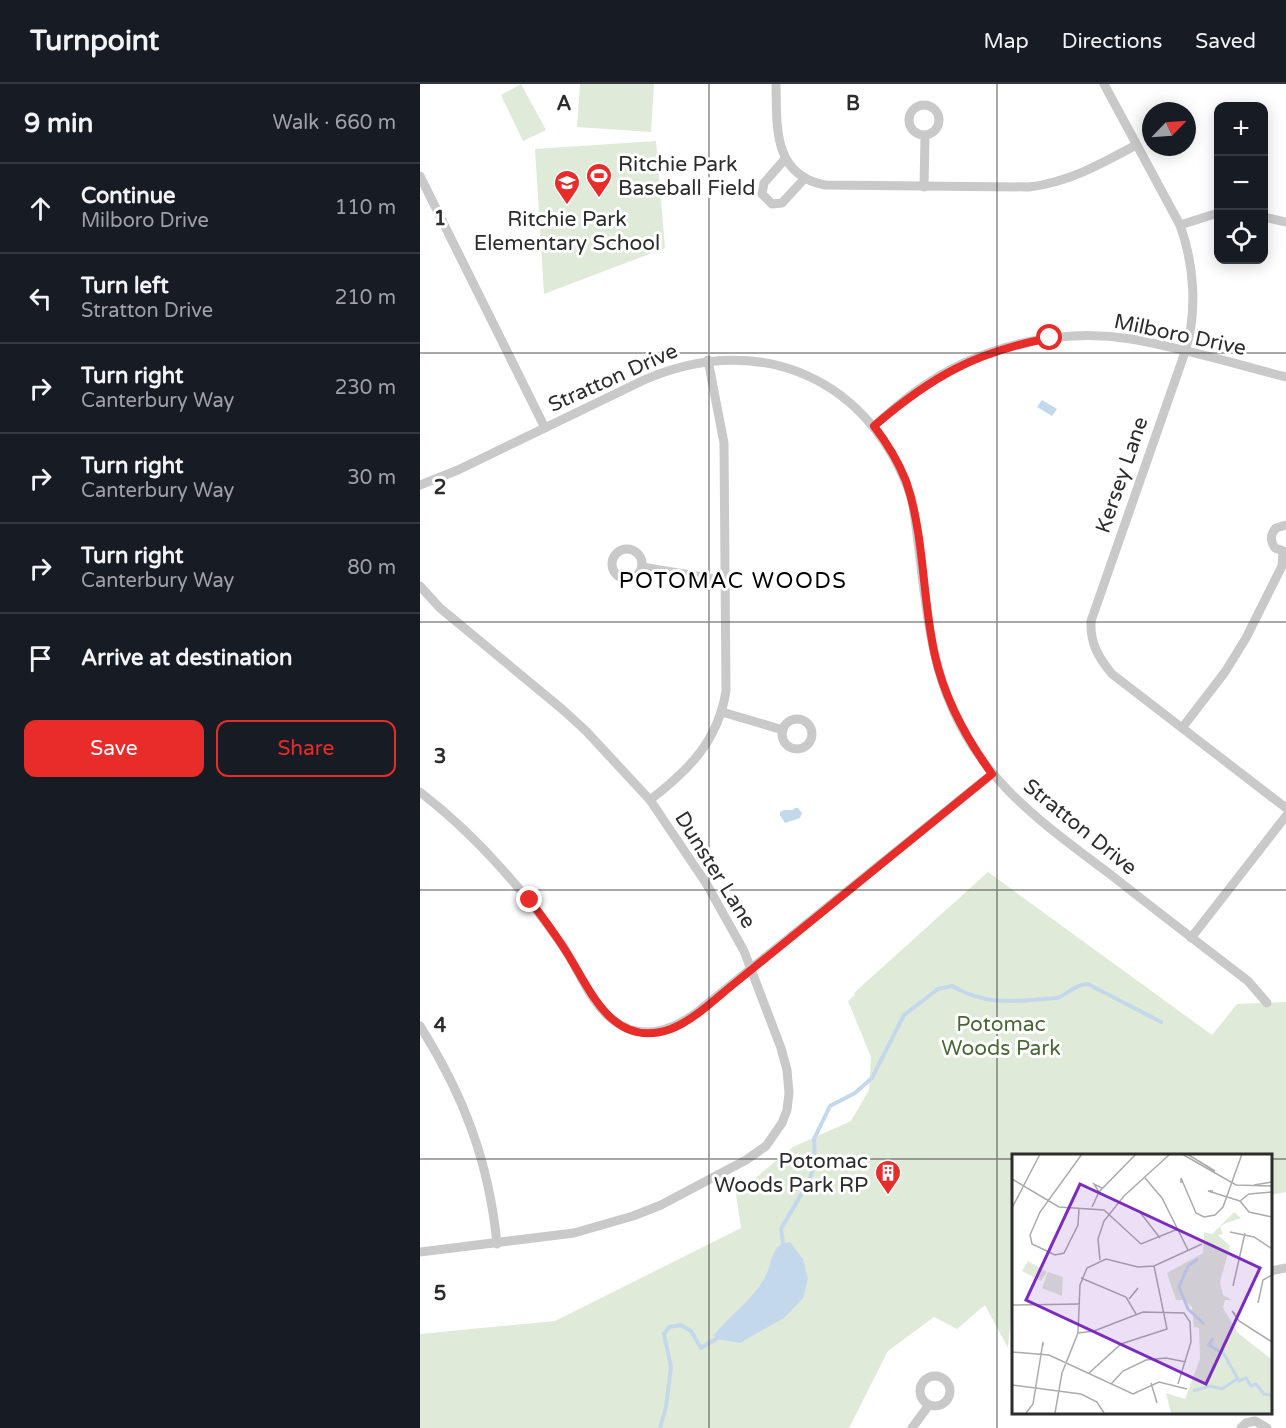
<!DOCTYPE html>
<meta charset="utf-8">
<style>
:root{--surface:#171b24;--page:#20242c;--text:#f1f3f6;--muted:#9ea1a6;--line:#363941;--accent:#e72c2a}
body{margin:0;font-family:"Varela Round",sans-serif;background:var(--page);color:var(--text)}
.controls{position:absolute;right:18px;top:18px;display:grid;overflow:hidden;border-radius:12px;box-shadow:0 3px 15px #0003}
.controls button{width:54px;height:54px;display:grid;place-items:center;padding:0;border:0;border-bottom:2px solid var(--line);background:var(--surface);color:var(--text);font:30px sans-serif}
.compass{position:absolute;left:722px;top:18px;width:54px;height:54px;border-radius:50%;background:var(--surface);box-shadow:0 3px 15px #0003;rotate:65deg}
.stop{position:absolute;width:18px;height:18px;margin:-14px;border:4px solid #e72c2a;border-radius:50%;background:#fff}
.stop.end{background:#e72c2a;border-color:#fff;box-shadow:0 2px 6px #0008}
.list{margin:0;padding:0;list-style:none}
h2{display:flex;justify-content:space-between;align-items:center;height:78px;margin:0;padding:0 24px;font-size:26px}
h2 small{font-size:20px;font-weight:400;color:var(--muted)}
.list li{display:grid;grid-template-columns:39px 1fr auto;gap:18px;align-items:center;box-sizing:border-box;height:90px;padding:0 24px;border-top:2px solid var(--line)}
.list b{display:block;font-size:22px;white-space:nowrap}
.list p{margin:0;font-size:20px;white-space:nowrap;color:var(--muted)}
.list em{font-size:20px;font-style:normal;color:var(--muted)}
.actions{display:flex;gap:12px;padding:18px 24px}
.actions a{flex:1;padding:14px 0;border:2px solid var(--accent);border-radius:12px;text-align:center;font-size:21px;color:var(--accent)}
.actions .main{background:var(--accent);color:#fff}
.icon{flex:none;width:33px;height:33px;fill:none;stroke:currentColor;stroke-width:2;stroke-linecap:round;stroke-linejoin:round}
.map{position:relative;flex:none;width:866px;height:1344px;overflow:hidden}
header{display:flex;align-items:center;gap:36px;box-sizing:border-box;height:84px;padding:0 30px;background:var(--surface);border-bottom:2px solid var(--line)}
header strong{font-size:28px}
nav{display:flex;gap:33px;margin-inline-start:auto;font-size:21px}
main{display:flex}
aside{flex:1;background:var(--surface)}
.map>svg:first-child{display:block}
.green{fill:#e0ead9}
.water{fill:#c4d8eb}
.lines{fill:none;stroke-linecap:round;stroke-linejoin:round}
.stream{stroke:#c4d8eb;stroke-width:4}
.minor{stroke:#c9c9c9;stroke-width:9}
.route{stroke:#e72c2a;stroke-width:8}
.grid{fill:none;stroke:#2c2c2c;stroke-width:1.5;stroke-opacity:0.55}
.labels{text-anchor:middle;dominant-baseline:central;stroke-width:6;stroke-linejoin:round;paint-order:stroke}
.poi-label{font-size:21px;fill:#2c2c2c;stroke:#fff;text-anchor:start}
.street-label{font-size:21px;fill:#2c2c2c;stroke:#fff}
.park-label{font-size:21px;fill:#4b6739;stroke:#fff}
.neighbourhood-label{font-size:22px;letter-spacing:1.5px;fill:#000;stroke:#fff}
.inset-river{fill:none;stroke:#c4d8eb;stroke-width:3}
.inset-road{fill:none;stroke:#ababab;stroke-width:1.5}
.view{fill:#7b2cbf;fill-opacity:0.15;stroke:#7b2cbf;stroke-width:3}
.inset-edge{fill:none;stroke:#2c2c2c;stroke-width:3}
.grid-label{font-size:20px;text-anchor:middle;font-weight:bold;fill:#2c2c2c;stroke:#fff;stroke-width:6;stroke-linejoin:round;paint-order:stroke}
</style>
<header>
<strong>Turnpoint</strong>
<nav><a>Map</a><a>Directions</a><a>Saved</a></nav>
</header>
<main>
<aside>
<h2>9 min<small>Walk · 660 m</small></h2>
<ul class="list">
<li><svg class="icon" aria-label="ahead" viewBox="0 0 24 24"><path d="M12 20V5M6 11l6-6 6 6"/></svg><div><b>Continue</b><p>Milboro Drive</p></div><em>110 m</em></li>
<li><svg class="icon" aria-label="left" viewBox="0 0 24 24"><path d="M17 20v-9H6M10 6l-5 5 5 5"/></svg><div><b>Turn left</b><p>Stratton Drive</p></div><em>210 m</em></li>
<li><svg class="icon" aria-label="right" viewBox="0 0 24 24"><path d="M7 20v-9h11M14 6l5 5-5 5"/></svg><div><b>Turn right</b><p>Canterbury Way</p></div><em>230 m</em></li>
<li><svg class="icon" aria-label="right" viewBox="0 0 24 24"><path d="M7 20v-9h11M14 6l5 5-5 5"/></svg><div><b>Turn right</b><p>Canterbury Way</p></div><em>30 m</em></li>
<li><svg class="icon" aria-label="right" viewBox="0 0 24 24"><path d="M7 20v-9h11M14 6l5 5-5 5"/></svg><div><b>Turn right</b><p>Canterbury Way</p></div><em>80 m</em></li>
<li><svg class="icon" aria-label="arrive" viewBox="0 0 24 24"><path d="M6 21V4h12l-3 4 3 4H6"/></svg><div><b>Arrive at destination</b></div></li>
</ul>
<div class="actions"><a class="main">Save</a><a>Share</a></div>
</aside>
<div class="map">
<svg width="866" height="1344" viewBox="0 0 866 1344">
<rect width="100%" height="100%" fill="#fff"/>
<g class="green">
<path d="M101,0L126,46L103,57L81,11Z"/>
<path d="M160,0H234L231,48L157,43Z"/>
<path d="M236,57L245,164L124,210L115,65Z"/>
<path d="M568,788L792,951L817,920L866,918V1108L850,1111V1071H593V1206L588,1264L565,1221L537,1245L514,1233L468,1267L429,1344H0V1250L135,1237L321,1144L316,1110L373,1063L431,1037L449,1006L451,973L428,917L435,911L434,909Z"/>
</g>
<g class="water">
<path d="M622,316L637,325L632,332L617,323Z"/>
<path d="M375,724H378L382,729L380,734L365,739L360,731V728L364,726H373Z"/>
<path d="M370,1158L383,1175L388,1195L383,1214L364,1234L320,1259L296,1255L294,1251C310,1231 333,1216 345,1193C353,1179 350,1160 370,1158Z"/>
</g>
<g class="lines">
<g class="stream">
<path d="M363,1159L361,1145L389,1097L395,1078L394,1055L410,1022L435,1009L452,994L484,931L518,905L532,902C569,923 596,917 637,914C648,910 656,900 668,900L741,938"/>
<path d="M240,1344L246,1323L251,1283L244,1250L249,1243L261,1241L271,1247L281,1264L296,1255"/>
</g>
<g class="minor">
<path d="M356,0C357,41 352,91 405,101L609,103C649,98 681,80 716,61"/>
<path d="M684,0L760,141C774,180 778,227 765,268L671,537C670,559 678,573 692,590L866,724"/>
<circle cx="504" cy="36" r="15"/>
<path d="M365,75L344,99L342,110L352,120L362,119L385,94"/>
<path d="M0,92L125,344"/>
<path d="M504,103L505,52"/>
<path d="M844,133L866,138"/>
<path d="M760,141L798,129"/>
<path d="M454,342C472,326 490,310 511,297C569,260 643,244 711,255C764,264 815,280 866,293"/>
<path d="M0,401L38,386L224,296C340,245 453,295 492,416C503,480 504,548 526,609C558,697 624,740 695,794C739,829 784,863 828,897L847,919"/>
<path d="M866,441L856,444C850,450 850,457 855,464L866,468"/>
<circle cx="207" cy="480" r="15"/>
<path d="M222,483L306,497"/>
<path d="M0,502L20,524L142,625L166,647L230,716L286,799L324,867L361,964L367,986L369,1009L367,1026L362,1039L346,1062L326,1076L241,1121L213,1132L154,1149L0,1168"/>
<path d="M302,628L363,646"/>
<circle cx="377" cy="650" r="15"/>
<path d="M762,644L805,588L826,554L862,482L863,468"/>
<path d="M0,708C56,751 102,804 142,861C159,885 169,918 193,936C221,958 251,947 276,929L572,690"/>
<path d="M230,716C269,686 298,657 306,607L304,359L288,276"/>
<path d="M771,854L866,732"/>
<path d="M0,942C44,1012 69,1078 77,1160"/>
<path d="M850,1187L866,1184"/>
<circle cx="515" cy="1307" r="15"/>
<path d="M492,1344L509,1321"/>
<path d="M821,1344L826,1339L835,1337L847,1344"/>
</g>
</g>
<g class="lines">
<path class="route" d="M110,816C122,833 136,851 147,869C171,907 193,966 251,945C274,936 295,915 315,899L572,690C546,654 525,616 515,572C502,515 505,453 486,397C478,377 467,359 454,342C511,293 555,268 630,254"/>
</g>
<path class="grid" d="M289,0V1344M577,0V1344M0,269H866M0,538H866M0,806H866M0,1075H593M850,1075H866"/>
<defs>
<symbol id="stadium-pin" viewBox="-11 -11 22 30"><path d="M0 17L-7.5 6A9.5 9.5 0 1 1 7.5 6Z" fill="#e72c2a" stroke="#fff"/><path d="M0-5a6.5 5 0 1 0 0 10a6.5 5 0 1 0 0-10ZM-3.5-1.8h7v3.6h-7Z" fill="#fff"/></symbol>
<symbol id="school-pin" viewBox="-11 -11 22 30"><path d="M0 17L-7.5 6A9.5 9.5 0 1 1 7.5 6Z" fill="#e72c2a" stroke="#fff"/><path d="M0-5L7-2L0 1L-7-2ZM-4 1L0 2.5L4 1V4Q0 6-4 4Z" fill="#fff"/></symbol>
<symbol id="building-pin" viewBox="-11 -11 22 30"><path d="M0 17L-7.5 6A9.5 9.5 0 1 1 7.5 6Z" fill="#e72c2a" stroke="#fff"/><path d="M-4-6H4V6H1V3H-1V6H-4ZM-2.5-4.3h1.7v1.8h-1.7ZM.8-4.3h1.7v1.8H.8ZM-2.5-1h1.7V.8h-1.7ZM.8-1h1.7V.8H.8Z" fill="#fff"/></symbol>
</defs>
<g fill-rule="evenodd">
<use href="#stadium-pin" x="164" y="77" width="30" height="40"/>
<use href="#school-pin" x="132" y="84" width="30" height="40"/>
<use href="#building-pin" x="453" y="1074" width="30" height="40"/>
</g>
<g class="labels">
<g class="poi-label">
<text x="198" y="80">Ritchie Park<tspan x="198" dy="24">Baseball Field</tspan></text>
<text x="147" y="135" text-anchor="middle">Ritchie Park<tspan x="147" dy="24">Elementary School</tspan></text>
<text x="448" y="1077" text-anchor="end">Potomac<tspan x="448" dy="24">Woods Park RP</tspan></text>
</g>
<g class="street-label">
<text transform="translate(760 251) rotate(12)">Milboro Drive</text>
<text transform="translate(193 294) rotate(-24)">Stratton Drive</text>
<text transform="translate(702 391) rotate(-71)">Kersey Lane</text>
<text transform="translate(660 743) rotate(39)">Stratton Drive</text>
<text transform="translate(295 786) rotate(58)">Dunster Lane</text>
</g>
<g class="park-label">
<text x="581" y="940">Potomac<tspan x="581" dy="24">Woods Park</tspan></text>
</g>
<g class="neighbourhood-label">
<text x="313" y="497">POTOMAC WOODS</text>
</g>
</g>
<g transform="translate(592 1070)">
<rect width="260" height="260" fill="#fff"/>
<path d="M222,58L229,64L212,70L208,73L211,80L206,81L218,92L208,128L211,141L220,146H213L211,154L226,179L259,205V259H159L154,239L173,245L188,205L187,174L182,173L180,153L172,146H164L155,119L191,99L192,78L200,80ZM16,107L35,118L29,127L10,117ZM36,118L51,123L50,142L30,134Z" fill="#e0ead9"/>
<path class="inset-river" d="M186,105L176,112L167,133L176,155L192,170M201,184L197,191L212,200L227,227L234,224L239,232L244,230L252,240L260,241M181,237L198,232L210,235L225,225"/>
<path class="inset-road" d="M170,0L224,31L260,32M175,0L203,17M133,24L150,44L176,96M0,25L47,53L92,56L129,90L166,75M169,29V24L184,59L192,63L203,61L211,53L230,0M242,31L260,28M201,37H196L228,47M87,38L82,30L90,34M260,38L237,40L228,47L237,58L260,63M80,53L87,38L124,0M0,54L28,0M67,54L66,71L52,99L43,101L20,90L18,81L28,58L70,0M130,59L127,57L148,84M218,78L242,83L260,95M88,106L86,85L92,67L112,42L158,0M69,124L114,143L124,160M221,132L233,79M117,145L126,134L123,138M246,149L251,126L260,121M0,151L68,150M223,160L220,157L227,167L260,188M66,179L82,177L131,158L172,159L178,168L179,188L166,230M0,198L37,201L121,240L147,228L175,235M77,219L109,190L155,175L142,112M139,229L145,249M99,230L111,217L134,206L154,204L174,208M0,231L69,240L85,248L92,259M14,259L21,250L31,188V192M43,259L50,219L66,179L68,131L75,114L94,105L126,113L142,112L190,90"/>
<path class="view" d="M68,30L248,114L194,230L14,146Z"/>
<rect width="260" height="260" class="inset-edge"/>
</g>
<g class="grid-label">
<text x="144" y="26">A</text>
<text x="433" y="26">B</text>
<text x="20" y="141">1</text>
<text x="20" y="410">2</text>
<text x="20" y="679">3</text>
<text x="20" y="948">4</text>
<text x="20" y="1216">5</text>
</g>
</svg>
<div class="controls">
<button>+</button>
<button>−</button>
<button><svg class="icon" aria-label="locate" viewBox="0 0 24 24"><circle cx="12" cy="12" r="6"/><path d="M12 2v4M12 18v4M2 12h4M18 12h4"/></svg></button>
</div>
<svg class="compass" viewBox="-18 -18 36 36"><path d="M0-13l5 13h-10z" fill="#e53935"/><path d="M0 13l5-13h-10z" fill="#9ea1a6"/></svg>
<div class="stop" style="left:630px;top:254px"></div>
<div class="stop end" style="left:110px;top:816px"></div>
</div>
</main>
